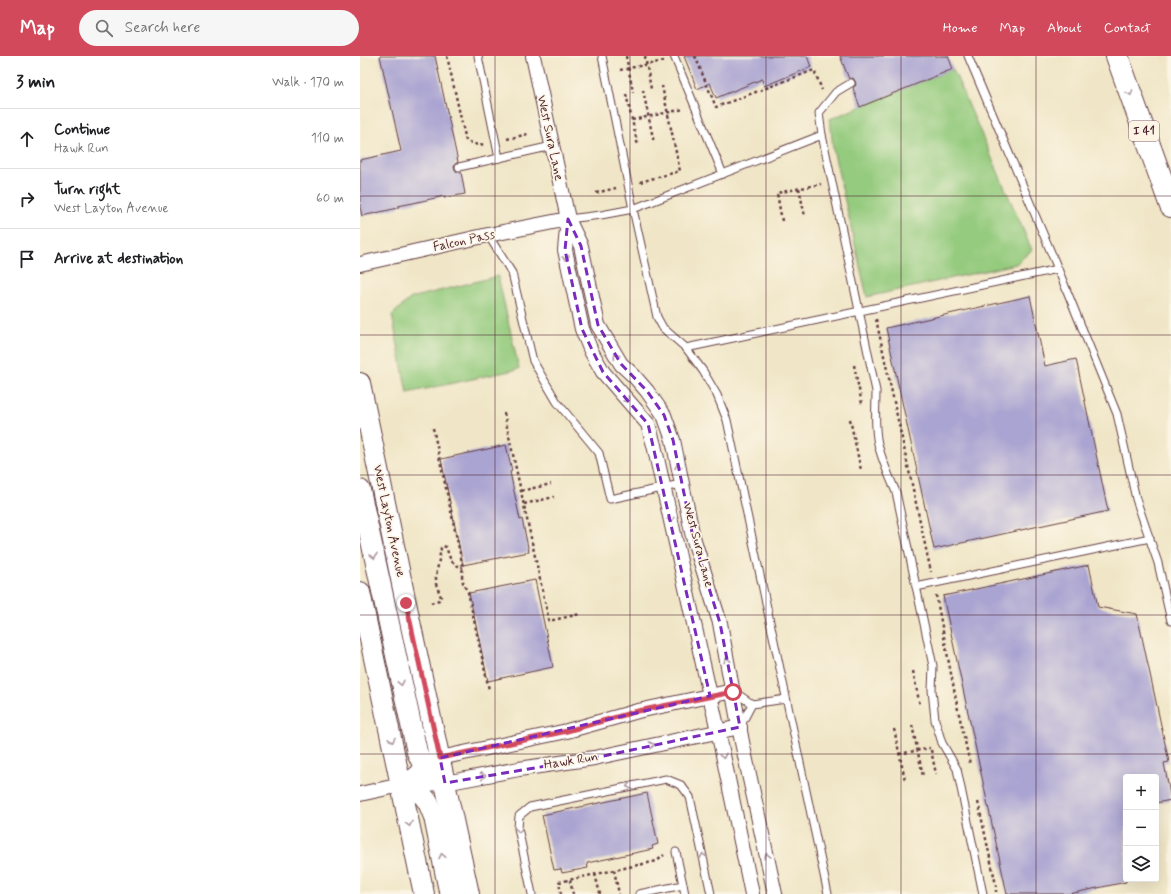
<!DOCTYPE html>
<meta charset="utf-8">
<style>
:root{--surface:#fff;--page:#f6f6f6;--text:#202124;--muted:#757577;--line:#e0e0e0;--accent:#d1495b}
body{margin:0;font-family:Mynerve,sans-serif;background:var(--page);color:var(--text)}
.controls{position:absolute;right:12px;bottom:12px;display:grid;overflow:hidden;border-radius:4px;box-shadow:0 4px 16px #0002}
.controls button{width:36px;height:36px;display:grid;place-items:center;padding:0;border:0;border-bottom:1px solid var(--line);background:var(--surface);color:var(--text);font:20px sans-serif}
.stop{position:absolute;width:12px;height:12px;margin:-9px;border:3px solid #d1495b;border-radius:50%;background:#fff}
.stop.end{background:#d1495b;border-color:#fff;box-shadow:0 1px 4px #0008}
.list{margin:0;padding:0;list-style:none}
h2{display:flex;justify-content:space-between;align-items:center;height:52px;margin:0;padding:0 16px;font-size:17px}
h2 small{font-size:13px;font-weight:400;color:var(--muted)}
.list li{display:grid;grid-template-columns:26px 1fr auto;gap:12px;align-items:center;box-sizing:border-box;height:60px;padding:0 16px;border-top:1px solid var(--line)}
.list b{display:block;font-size:15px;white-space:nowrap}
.list p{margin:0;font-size:13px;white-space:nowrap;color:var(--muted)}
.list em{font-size:13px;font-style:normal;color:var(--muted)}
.icon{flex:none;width:22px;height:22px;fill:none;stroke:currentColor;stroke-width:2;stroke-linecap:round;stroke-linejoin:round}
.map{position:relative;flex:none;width:811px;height:838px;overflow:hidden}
header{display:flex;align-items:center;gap:24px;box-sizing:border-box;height:56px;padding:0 20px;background:var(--accent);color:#fff}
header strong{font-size:19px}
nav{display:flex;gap:22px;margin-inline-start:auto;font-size:14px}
.search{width:280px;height:36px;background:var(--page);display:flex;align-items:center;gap:10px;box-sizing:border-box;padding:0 14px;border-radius:22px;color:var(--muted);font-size:15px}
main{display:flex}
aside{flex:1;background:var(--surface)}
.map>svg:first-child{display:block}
.green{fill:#94cb7e;stroke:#6f7554}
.building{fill:#aaa4d2}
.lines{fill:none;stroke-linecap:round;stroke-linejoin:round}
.lane-casing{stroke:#633d42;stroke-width:9}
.street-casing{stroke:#633d42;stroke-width:16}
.secondary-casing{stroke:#633d42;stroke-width:22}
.highway-casing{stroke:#633d42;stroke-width:24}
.path{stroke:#633d42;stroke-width:2.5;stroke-dasharray:3 3;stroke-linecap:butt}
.lane{stroke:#fff;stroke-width:7}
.street{stroke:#fff;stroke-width:14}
.secondary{stroke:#fff;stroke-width:20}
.highway{stroke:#fff;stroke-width:22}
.oneway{stroke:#ae9aa0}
.route{stroke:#d1495b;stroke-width:5}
.marked{fill:none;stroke:#7b2cbf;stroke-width:3;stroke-dasharray:8 5;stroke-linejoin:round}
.grid{fill:none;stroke:#4a1f2b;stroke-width:1;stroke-opacity:0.55}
.labels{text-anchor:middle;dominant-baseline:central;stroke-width:3.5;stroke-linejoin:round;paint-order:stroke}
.shield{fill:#fcf5e5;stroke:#7f5f63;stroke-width:1}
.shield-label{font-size:12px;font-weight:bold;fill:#4a1f2b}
.street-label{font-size:13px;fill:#4a1f2b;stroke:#fcf5e5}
</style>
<header>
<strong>Map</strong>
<div class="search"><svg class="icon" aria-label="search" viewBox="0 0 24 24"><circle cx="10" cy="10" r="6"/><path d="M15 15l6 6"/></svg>Search here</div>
<nav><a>Home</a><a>Map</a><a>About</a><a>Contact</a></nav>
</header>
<main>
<aside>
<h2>3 min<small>Walk · 170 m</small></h2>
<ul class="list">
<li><svg class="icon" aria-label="ahead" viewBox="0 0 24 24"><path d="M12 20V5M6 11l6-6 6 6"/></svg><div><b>Continue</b><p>Hawk Run</p></div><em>110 m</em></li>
<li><svg class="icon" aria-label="right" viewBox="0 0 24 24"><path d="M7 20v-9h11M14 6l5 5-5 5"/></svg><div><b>Turn right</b><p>West Layton Avenue</p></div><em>60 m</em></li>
<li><svg class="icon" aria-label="arrive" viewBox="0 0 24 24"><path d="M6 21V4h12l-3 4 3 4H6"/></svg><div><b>Arrive at destination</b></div></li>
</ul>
</aside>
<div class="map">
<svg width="811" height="838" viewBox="0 0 811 838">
<rect width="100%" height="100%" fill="#fcf5e5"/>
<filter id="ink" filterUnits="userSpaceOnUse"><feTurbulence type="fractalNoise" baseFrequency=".025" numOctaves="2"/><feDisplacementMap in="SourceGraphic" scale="8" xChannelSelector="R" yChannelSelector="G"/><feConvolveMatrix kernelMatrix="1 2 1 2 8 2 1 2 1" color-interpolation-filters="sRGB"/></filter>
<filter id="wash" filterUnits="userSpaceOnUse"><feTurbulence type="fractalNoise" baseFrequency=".012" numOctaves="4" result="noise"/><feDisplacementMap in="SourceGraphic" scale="16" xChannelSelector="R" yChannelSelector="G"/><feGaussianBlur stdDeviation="0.9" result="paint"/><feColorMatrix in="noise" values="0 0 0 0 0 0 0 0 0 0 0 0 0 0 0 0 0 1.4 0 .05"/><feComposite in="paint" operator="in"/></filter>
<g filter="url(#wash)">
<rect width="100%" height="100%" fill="#f0e6c7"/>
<g class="green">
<path d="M593,13L672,194L656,208L507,241L473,93L470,63Z"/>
<path d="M138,220L159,313L47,337L32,259L51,242Z"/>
</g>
<g id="blocks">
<g class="building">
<path d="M20,0H75L98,106L95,108L94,112L97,116H101L105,138L84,142V140L53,147L38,150V152L2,160L0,151V104L41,95Z"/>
<path d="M324,0H447L451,11L404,30L402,23L356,42L350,27L337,33Z"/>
<path d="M480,0H588L593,13L500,51L493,32L496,29L495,25L493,22L489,23Z"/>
<path d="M670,240L685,310L716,303L748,455L574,493L526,272Z"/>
<path d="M146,389L152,415L150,416L160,464L162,463L169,496L103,509L81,403Z"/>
<path d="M729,509L738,551L777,558L809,706L804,707L811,744L796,747V721H766V826L709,838H647L583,540Z"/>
<path d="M175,524L193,611L128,625L109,537Z"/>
<path d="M287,737L298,788L292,790L293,793L227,807L228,812L202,817L201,813L194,814L182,759Z"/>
</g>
</g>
</g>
<g filter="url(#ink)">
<use href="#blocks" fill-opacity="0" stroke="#633d42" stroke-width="1"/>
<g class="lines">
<defs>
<g id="lane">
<path d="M118,0L139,102L192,90"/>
<path d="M242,0L273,153L462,79L516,335C516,352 514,371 518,388C522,405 529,420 536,436L573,610L572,634L575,664L582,687L597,713L623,838"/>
<path d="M314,0L363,118"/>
<path d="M608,0L698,213L757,358L776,443L798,507L811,565"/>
<path d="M462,79L459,57L476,36L491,27"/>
<path d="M99,111L139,102"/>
<path d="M208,163L241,159L273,153L297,261L303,272L326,292L698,213"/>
<path d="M128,179L152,217L173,305L197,346L239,397L250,443L321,428"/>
<path d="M326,292L343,315L357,339L367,364L468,838"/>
<path d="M556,531L790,482"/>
<path d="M373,635L392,648L381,669"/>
<path d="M392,648L426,643"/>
<path d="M316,796L325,838"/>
<path d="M172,838L158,772L159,760L170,751L306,723L321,729L330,741L351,838"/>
<path d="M279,838L323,829"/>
</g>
<g id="street">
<path d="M173,0L208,163L221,190L238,269L261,308L274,320L287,335L304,359L313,384L333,481L360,567L382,686L415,838"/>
<path d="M208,163L205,194L222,273L231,295L243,316L288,368L294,389L358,675L392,838"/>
<path d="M0,208L128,179L208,163"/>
<path d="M41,729L64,711L80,702L207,675L278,655L373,635"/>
<path d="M0,738L41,729L85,727L159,713L234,702L380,671"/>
</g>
<g id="secondary">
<path d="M0,327L46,547L109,838"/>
<path d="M0,434L57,696L64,711L85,727"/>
<path d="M0,536L64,838"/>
<path d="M41,729L60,736L68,746L74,761L88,830L91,838"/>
</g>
<path id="highway" d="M757,0L811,150"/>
</defs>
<use href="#lane" class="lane-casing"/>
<use href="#street" class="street-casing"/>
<use href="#secondary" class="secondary-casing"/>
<use href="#highway" class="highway-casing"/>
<g class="path">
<path d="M87,0L106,85L118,89L125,88"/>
<path d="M266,0L273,36"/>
<path d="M285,0L291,33"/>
<path d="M335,0L356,51L454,14L462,34"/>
<path d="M260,14L304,5"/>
<path d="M283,34L294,87"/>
<path d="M266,38L278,90"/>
<path d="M272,64L324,53"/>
<path d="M147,83L168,78"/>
<path d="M280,126L320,115L302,30"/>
<path d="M439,132L445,161"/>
<path d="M236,137L256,132"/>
<path d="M422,165L417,137L461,128"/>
<path d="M516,263L571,516"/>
<path d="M494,309L502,348"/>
<path d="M144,357L189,565L220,558"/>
<path d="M490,363L501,414"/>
<path d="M73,372L103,511C101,522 102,527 108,536L129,634"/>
<path d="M161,435L191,428"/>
<path d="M164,448L194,441"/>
<path d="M576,539L597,649L610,708"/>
<path d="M71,547L79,544L81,541L76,528V521L81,492L83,490L86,491L91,505L101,512L103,511"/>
<path d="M553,615L560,650"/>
<path d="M552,669L563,720"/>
<path d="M534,673L545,724"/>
<path d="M571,694L576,718"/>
<path d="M539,698L570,692"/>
<path d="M618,746L636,829V836"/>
<path d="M254,814L259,838"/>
<path d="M235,818L240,838"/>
<path d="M210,824L213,838"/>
<path d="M201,838L199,826L297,805L304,799"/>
</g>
<use href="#lane" class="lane"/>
<use href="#street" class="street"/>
<use href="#secondary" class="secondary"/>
<use href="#highway" class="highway"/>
</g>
<defs><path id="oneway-chevron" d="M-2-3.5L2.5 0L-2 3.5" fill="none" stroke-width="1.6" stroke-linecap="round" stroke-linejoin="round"/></defs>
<g class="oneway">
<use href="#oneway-chevron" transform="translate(770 37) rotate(70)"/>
<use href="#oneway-chevron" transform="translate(206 202) rotate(78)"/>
<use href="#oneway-chevron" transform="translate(256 300) rotate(-122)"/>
<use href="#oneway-chevron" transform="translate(267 344) rotate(48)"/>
<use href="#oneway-chevron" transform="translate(318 410) rotate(-101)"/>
<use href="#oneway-chevron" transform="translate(311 464) rotate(77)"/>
<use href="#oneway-chevron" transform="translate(14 500) rotate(78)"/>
<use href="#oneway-chevron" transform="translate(367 604) rotate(-100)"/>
<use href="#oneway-chevron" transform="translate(41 627) rotate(78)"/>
<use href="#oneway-chevron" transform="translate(32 684) rotate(78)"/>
<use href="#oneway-chevron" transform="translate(292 689) rotate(-12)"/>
<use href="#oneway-chevron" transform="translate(363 700) rotate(78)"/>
<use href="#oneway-chevron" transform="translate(123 720) rotate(-11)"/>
<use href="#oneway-chevron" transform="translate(269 730) rotate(168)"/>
<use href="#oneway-chevron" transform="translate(49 768) rotate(78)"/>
<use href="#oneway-chevron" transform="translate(159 774) rotate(83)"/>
<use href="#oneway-chevron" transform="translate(82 800) rotate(-101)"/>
<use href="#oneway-chevron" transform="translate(343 800) rotate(-102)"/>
<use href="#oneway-chevron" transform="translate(407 800) rotate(-102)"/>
</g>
</g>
<g class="lines" filter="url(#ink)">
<path class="route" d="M46,547L80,702L207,675L278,655L373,636"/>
</g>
<path class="marked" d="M208,163L221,190L238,269L261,308L287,335L304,359L313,384L333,481L360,567L380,671L234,702L85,727L80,702L350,640L288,368L243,316L222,273L205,194Z"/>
<path class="grid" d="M135,0V838M270,0V838M406,0V838M541,0V838M676,0V838M0,140H811M0,279H811M0,419H811M0,559H811M0,698H811"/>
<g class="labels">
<rect class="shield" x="769" y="65" width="30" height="20" rx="3"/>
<g class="shield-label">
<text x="784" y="75">I 41</text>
</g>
<g class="street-label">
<text transform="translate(190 82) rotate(78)">West Sura Lane</text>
<text transform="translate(104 185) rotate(-12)">Falcon Pass</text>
<text transform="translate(29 465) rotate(78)">West Layton Avenue</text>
<text transform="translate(338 489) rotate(75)">West Sura Lane</text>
<text transform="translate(211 705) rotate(-9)">Hawk Run</text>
</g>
</g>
</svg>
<div class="controls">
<button>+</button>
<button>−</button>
<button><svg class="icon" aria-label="layers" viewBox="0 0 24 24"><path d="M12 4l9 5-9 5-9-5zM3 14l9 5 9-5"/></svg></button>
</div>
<div class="stop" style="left:373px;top:636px"></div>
<div class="stop end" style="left:46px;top:547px"></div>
</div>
</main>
